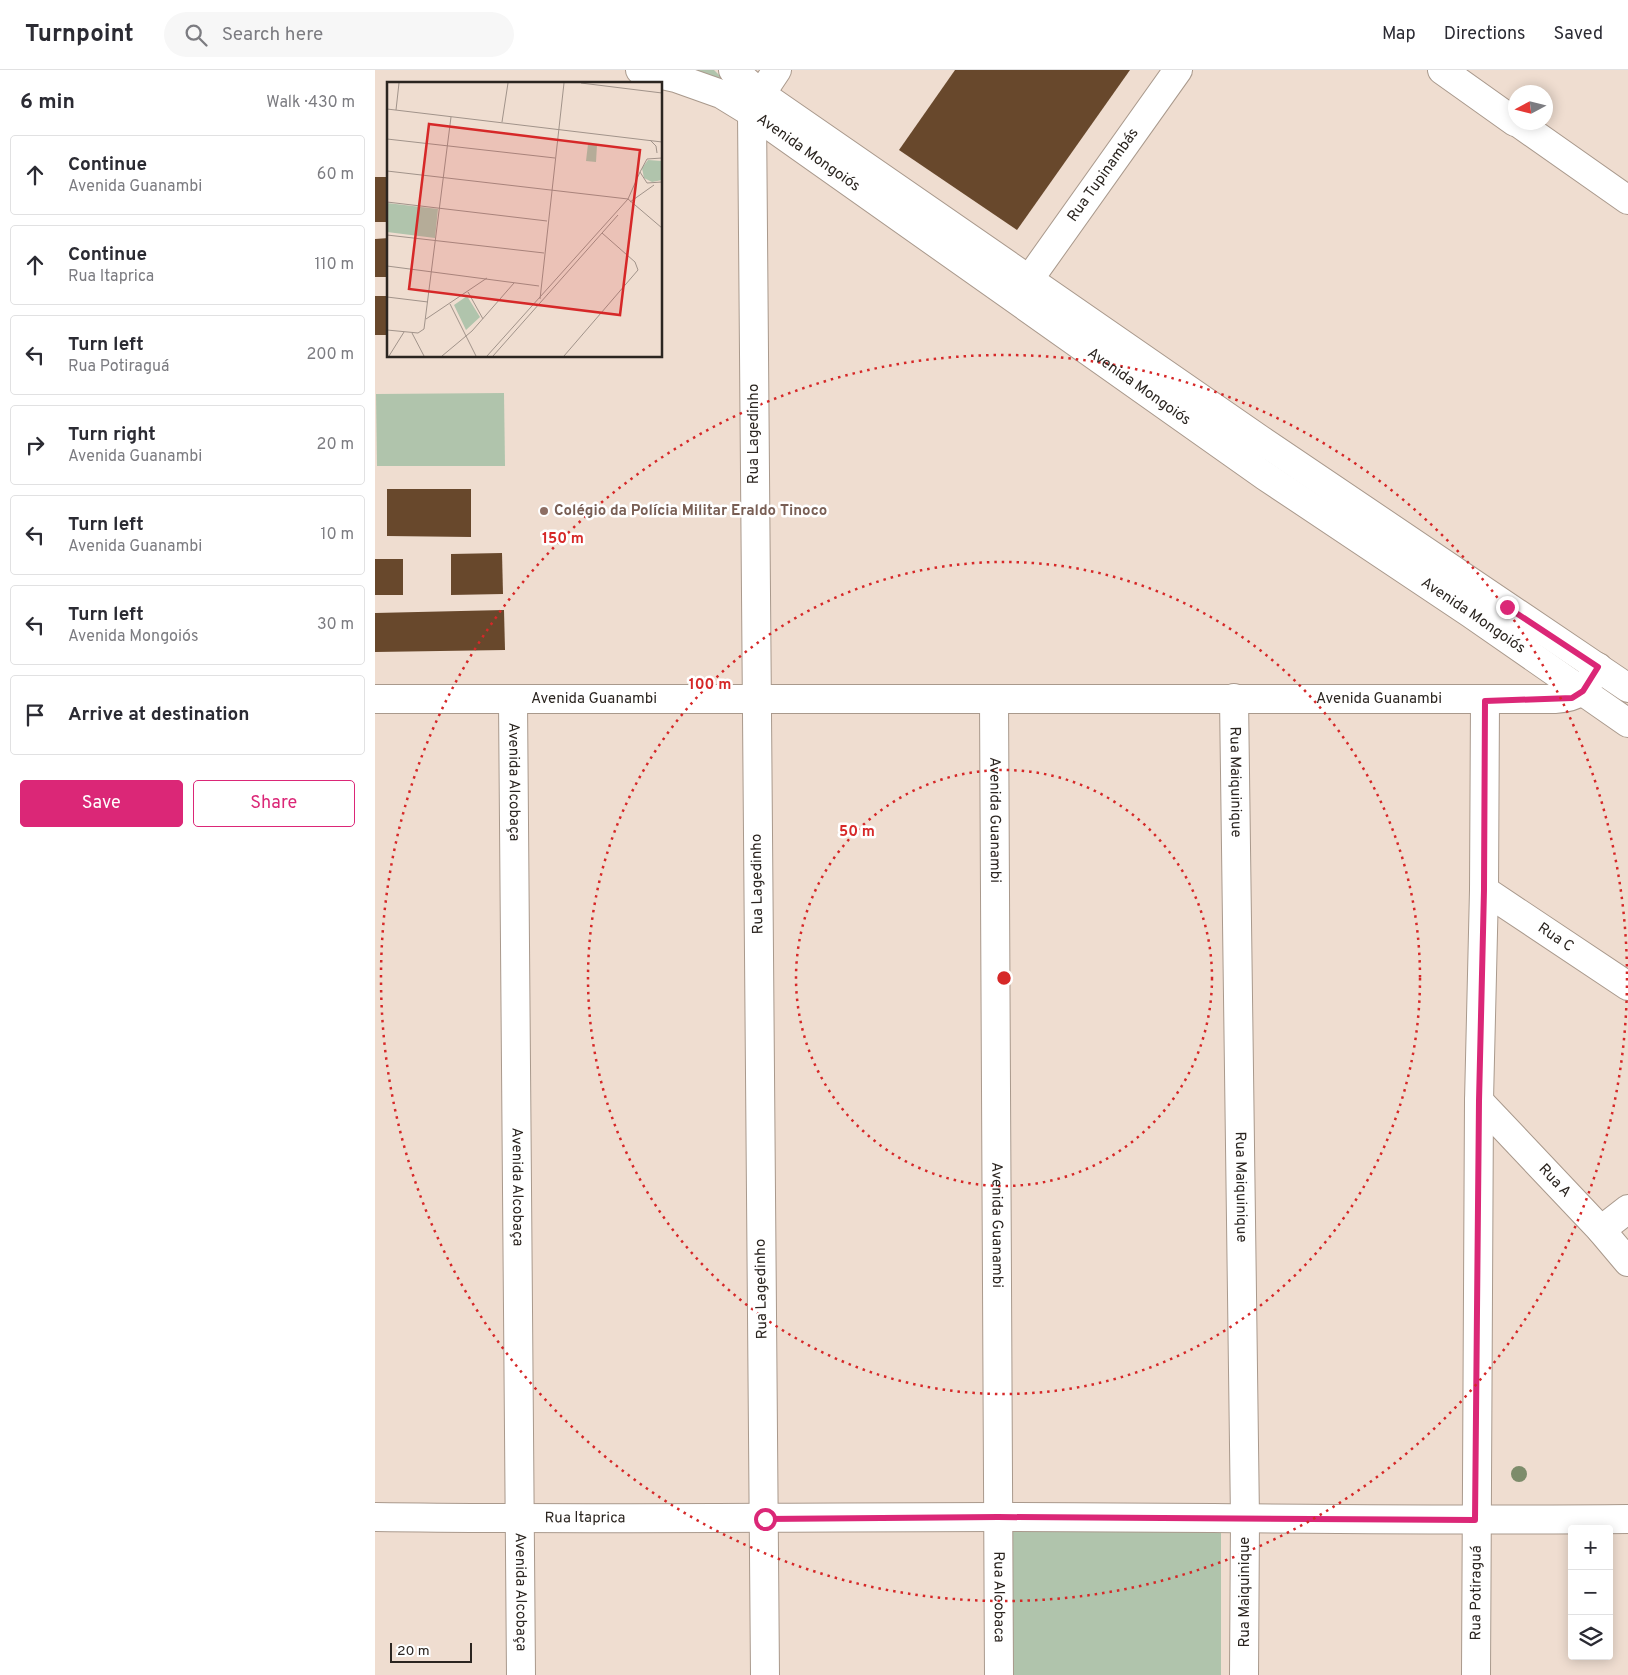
<!DOCTYPE html>
<meta charset="utf-8">
<style>
:root{--surface:#fff;--page:#f7f7f7;--text:#2b2b33;--muted:#7c7c81;--line:#e1e1e2;--accent:#db2777}
body{margin:0;font-family:Overpass,sans-serif;background:var(--page);color:var(--text)}
.controls{position:absolute;right:15px;bottom:15px;display:grid;overflow:hidden;border-radius:5px;box-shadow:0 2px 12px #0003}
.controls button{width:45px;height:45px;display:grid;place-items:center;padding:0;border:0;border-bottom:1px solid var(--line);background:var(--surface);color:var(--text);font:25px sans-serif}
.compass{position:absolute;left:1133px;top:15px;width:45px;height:45px;border-radius:50%;background:var(--surface);box-shadow:0 2px 12px #0003;rotate:263deg}
.scale{position:absolute;left:15px;bottom:12px;width:82px;box-sizing:border-box;padding-left:5px;border:2px solid #2b2520;border-top:0;font-size:14px;line-height:18px;white-space:nowrap;color:#2b2520;-webkit-text-stroke:4px #fff;paint-order:stroke}
.stop{position:absolute;width:15px;height:15px;margin:-11px;border:4px solid #db2777;border-radius:50%;background:#fff}
.stop.end{background:#db2777;border-color:#fff;box-shadow:0 1px 5px #0008}
.list{margin:0;padding:0;list-style:none}
h2{display:flex;justify-content:space-between;align-items:center;height:65px;margin:0;padding:0 20px;font-size:21px}
h2 small{font-size:16px;font-weight:400;color:var(--muted)}
.list li{display:grid;grid-template-columns:32px 1fr auto;gap:15px;align-items:center;box-sizing:border-box;height:80px;margin:0 10px 10px;padding:0 10px;border:1px solid var(--line);border-radius:5px}
.list b{display:block;font-size:19px;white-space:nowrap}
.list p{margin:0;font-size:16px;white-space:nowrap;color:var(--muted)}
.list em{font-size:16px;font-style:normal;color:var(--muted)}
.actions{display:flex;gap:10px;padding:15px 20px}
.actions a{flex:1;padding:11px 0;border:1px solid var(--accent);border-radius:5px;text-align:center;font-size:18px;color:var(--accent)}
.actions .main{background:var(--accent);color:#fff}
.icon{flex:none;width:28px;height:28px;fill:none;stroke:currentColor;stroke-width:2;stroke-linecap:round;stroke-linejoin:round}
.map{position:relative;flex:none;width:1253px;height:1605px;overflow:hidden}
header{display:flex;align-items:center;gap:30px;box-sizing:border-box;height:70px;padding:0 25px;background:var(--surface);border-bottom:1px solid var(--line)}
header strong{font-size:24px}
nav{display:flex;gap:28px;margin-inline-start:auto;font-size:18px}
.search{width:350px;height:45px;background:var(--page);display:flex;align-items:center;gap:12px;box-sizing:border-box;padding:0 18px;border-radius:28px;color:var(--muted);font-size:19px}
main{display:flex}
aside{flex:1;background:var(--surface)}
.map>svg:first-child{display:block}
.green{fill:#b0c4ac}
.building{fill:#68482c}
.lines{fill:none;stroke-linecap:round;stroke-linejoin:round}
.minor-casing{stroke:#a9998c;stroke-width:30}
.minor{stroke:#fff;stroke-width:28}
.tree{fill:#7d8c6b}
.route{stroke:#db2777;stroke-width:6}
.ring{fill:none;stroke:#d62828;stroke-width:2.5;stroke-dasharray:2.5 5}
.education-dot{fill:#8d6e63;stroke:#fff;stroke-width:2}
.labels{text-anchor:middle;dominant-baseline:central;stroke-width:5;stroke-linejoin:round;paint-order:stroke}
.street-label{font-size:15px;fill:#2b2520;stroke:#fff}
.education-label{font-size:15px;font-weight:bold;fill:#785e54;stroke:#fff;text-anchor:start}
.inset-road{fill:none;stroke:#a1938a;stroke-width:1}
.view{fill:#d62828;fill-opacity:0.15;stroke:#d62828;stroke-width:2.5}
.inset-edge{fill:none;stroke:#2b2520;stroke-width:2.5}
.centre{fill:#d62828;stroke:#fff;stroke-width:2.5}
.ring-label{font-size:15px;text-anchor:middle;font-weight:bold;fill:#d62828;stroke:#fff;stroke-width:5;stroke-linejoin:round;paint-order:stroke}
</style>
<header>
<strong>Turnpoint</strong>
<div class="search"><svg class="icon" aria-label="search" viewBox="0 0 24 24"><circle cx="10" cy="10" r="6"/><path d="M15 15l6 6"/></svg>Search here</div>
<nav><a>Map</a><a>Directions</a><a>Saved</a></nav>
</header>
<main>
<aside>
<h2>6 min<small>Walk · 430 m</small></h2>
<ul class="list">
<li><svg class="icon" aria-label="ahead" viewBox="0 0 24 24"><path d="M12 20V5M6 11l6-6 6 6"/></svg><div><b>Continue</b><p>Avenida Guanambi</p></div><em>60 m</em></li>
<li><svg class="icon" aria-label="ahead" viewBox="0 0 24 24"><path d="M12 20V5M6 11l6-6 6 6"/></svg><div><b>Continue</b><p>Rua Itaprica</p></div><em>110 m</em></li>
<li><svg class="icon" aria-label="left" viewBox="0 0 24 24"><path d="M17 20v-9H6M10 6l-5 5 5 5"/></svg><div><b>Turn left</b><p>Rua Potiraguá</p></div><em>200 m</em></li>
<li><svg class="icon" aria-label="right" viewBox="0 0 24 24"><path d="M7 20v-9h11M14 6l5 5-5 5"/></svg><div><b>Turn right</b><p>Avenida Guanambi</p></div><em>20 m</em></li>
<li><svg class="icon" aria-label="left" viewBox="0 0 24 24"><path d="M17 20v-9H6M10 6l-5 5 5 5"/></svg><div><b>Turn left</b><p>Avenida Guanambi</p></div><em>10 m</em></li>
<li><svg class="icon" aria-label="left" viewBox="0 0 24 24"><path d="M17 20v-9H6M10 6l-5 5 5 5"/></svg><div><b>Turn left</b><p>Avenida Mongoiós</p></div><em>30 m</em></li>
<li><svg class="icon" aria-label="arrive" viewBox="0 0 24 24"><path d="M6 21V4h12l-3 4 3 4H6"/></svg><div><b>Arrive at destination</b></div></li>
</ul>
<div class="actions"><a class="main">Save</a><a>Share</a></div>
</aside>
<div class="map">
<svg width="1253" height="1605" viewBox="0 0 1253 1605">
<rect width="100%" height="100%" fill="#efddd0"/>
<g class="green">
<path d="M320,0H339L350,11Z"/>
<path d="M129,323L130,396H2L1,324Z"/>
<path d="M846,1460V1605H630V1462Z"/>
</g>
<g class="building">
<path d="M580,0H755L642,160L524,80Z"/>
<rect x="0" y="107" width="14" height="45"/>
<path d="M14,168V207H0V169Z"/>
<rect x="0" y="226" width="14" height="39"/>
<path d="M12,419H96V467L12,466Z"/>
<path d="M127,483L128,524L76,525V484Z"/>
<rect x="0" y="489" width="28" height="36"/>
<path d="M129,540L130,580L0,582V543Z"/>
</g>
<g class="lines">
<defs>
<g id="minor">
<path id="s1" d="M265,0L301,8L346,24L377,43L890,406L1095,543L1253,653"/>
<path d="M358,0L386,24L886,370L1253,618"/>
<path d="M1067,0L1140,52"/>
<path d="M1142,52L1253,130"/>
<path id="s2" d="M653,211L803,0"/>
<path id="s3" d="M859,628L870,1449L869,1605"/>
<path id="s4" d="M0,629H1180C1208,627 1209,619 1223,597"/>
<path id="s5" d="M619,629L624,1605"/>
<path id="s6" d="M138,631L146,1605"/>
<path id="s7" d="M1109,820L1253,916"/>
<path id="s8" d="M1104,1031L1226,1160L1253,1192"/>
<path d="M1226,1160L1253,1139"/>
<path id="s9" d="M0,1447C208,1450 416,1447 623,1447C833,1447 1043,1451 1253,1449"/>
<path d="M390,1605L377,43L386,24L402,0"/>
<path id="s10" d="M1101,1605L1104,1031L1109,820L1110,631"/>
</g>
</defs>
<use href="#minor" class="minor-casing"/>
<use href="#minor" class="minor"/>
</g>
<circle class="tree" cx="1144" cy="1404" r="8"/>
<g class="lines">
<path class="route" d="M390,1449L623,1447L1100,1450L1104,1031L1109,820L1110,631L1197,628L1208,621L1223,597L1132,537"/>
</g>
<g class="ring">
<circle cx="629" cy="908" r="208"/>
<circle cx="629" cy="908" r="416"/>
<circle cx="629" cy="908" r="623"/>
</g>
<circle class="education-dot" cx="169" cy="441" r="5"/>
<g class="labels">
<g class="street-label">
<text stroke="none"><textPath href="#s1" startOffset="190">Avenida Mongoiós</textPath></text>
<text stroke="none"><textPath href="#s2" startOffset="130">Rua Tupinambás</textPath></text>
<text stroke="none"><textPath href="#s1" startOffset="595">Avenida Mongoiós</textPath></text>
<text transform="translate(379 364) rotate(-90)">Rua Lagedinho</text>
<text stroke="none"><textPath href="#s1" startOffset="1000">Avenida Mongoiós</textPath></text>
<text stroke="none"><textPath href="#s4" startOffset="219">Avenida Guanambi</textPath></text>
<text stroke="none"><textPath href="#s4" startOffset="1004">Avenida Guanambi</textPath></text>
<text stroke="none"><textPath href="#s3" startOffset="84">Rua Maiquinique</textPath></text>
<text stroke="none"><textPath href="#s6" startOffset="81">Avenida Alcobaça</textPath></text>
<text stroke="none"><textPath href="#s5" startOffset="121">Avenida Guanambi</textPath></text>
<text transform="translate(383 814) rotate(-91)">Rua Lagedinho</text>
<text stroke="none"><textPath href="#s7" startOffset="86">Rua C</textPath></text>
<text stroke="none"><textPath href="#s8" startOffset="110">Rua A</textPath></text>
<text stroke="none"><textPath href="#s3" startOffset="489">Rua Maiquinique</textPath></text>
<text stroke="none"><textPath href="#s6" startOffset="486">Avenida Alcobaça</textPath></text>
<text stroke="none"><textPath href="#s5" startOffset="526">Avenida Guanambi</textPath></text>
<text transform="translate(387 1219) rotate(-91)">Rua Lagedinho</text>
<text stroke="none"><textPath href="#s9" startOffset="210">Rua Itaprica</textPath></text>
<text transform="translate(870 1522) rotate(-90)">Rua Maiquinique</text>
<text stroke="none"><textPath href="#s6" startOffset="891">Avenida Alcobaça</textPath></text>
<text stroke="none"><textPath href="#s10" startOffset="82">Rua Potiraguá</textPath></text>
<text stroke="none"><textPath href="#s5" startOffset="898">Rua Alcobaca</textPath></text>
</g>
<g class="education-label">
<text x="179" y="441">Colégio da Polícia Militar Eraldo Tinoco</text>
</g>
</g>
<g transform="translate(12 12)">
<rect width="275" height="275" fill="#efddd0"/>
<path d="M201,62L210,63L209,80L199,79ZM261,78L275,79V98L265,100L257,96L255,86ZM0,121L51,127L48,156L0,150ZM80,214L93,235L79,248L67,223Z" fill="#b0c4ac"/>
<path class="inset-road" d="M194,1L275,11M0,27L275,60M9,28L12,1M115,40L121,1M0,57L168,76M263,58L269,64L270,71M275,76L260,77L253,90L260,101L275,100M0,89L241,117L275,146M0,120L160,139M243,120L267,103M0,153L157,171M0,184L152,204M81,210L96,237M0,215L41,220M153,217L177,1M63,222L89,274M39,237L100,196M0,248L31,251L37,247L64,35M25,251L37,274M2,274L17,250M55,274L85,249L127,201M100,274L241,117L253,90M106,274L231,133M177,274L251,188L248,180L215,151"/>
<path class="view" d="M42,42L253,68L233,233L22,207Z"/>
<rect width="275" height="275" class="inset-edge"/>
</g>
<circle cx="629" cy="908" r="8" class="centre"/>
<g class="ring-label">
<text x="188" y="473">150 m</text>
<text x="335" y="619">100 m</text>
<text x="482" y="766">50 m</text>
</g>
</svg>
<div class="controls">
<button>+</button>
<button>−</button>
<button><svg class="icon" aria-label="layers" viewBox="0 0 24 24"><path d="M12 4l9 5-9 5-9-5zM3 14l9 5 9-5"/></svg></button>
</div>
<svg class="compass" viewBox="-18 -18 36 36"><path d="M0-13l5 13h-10z" fill="#e53935"/><path d="M0 13l5-13h-10z" fill="#7c7c81"/></svg>
<div class="scale">20 m</div>
<div class="stop" style="left:390px;top:1449px"></div>
<div class="stop end" style="left:1132px;top:537px"></div>
</div>
</main>
